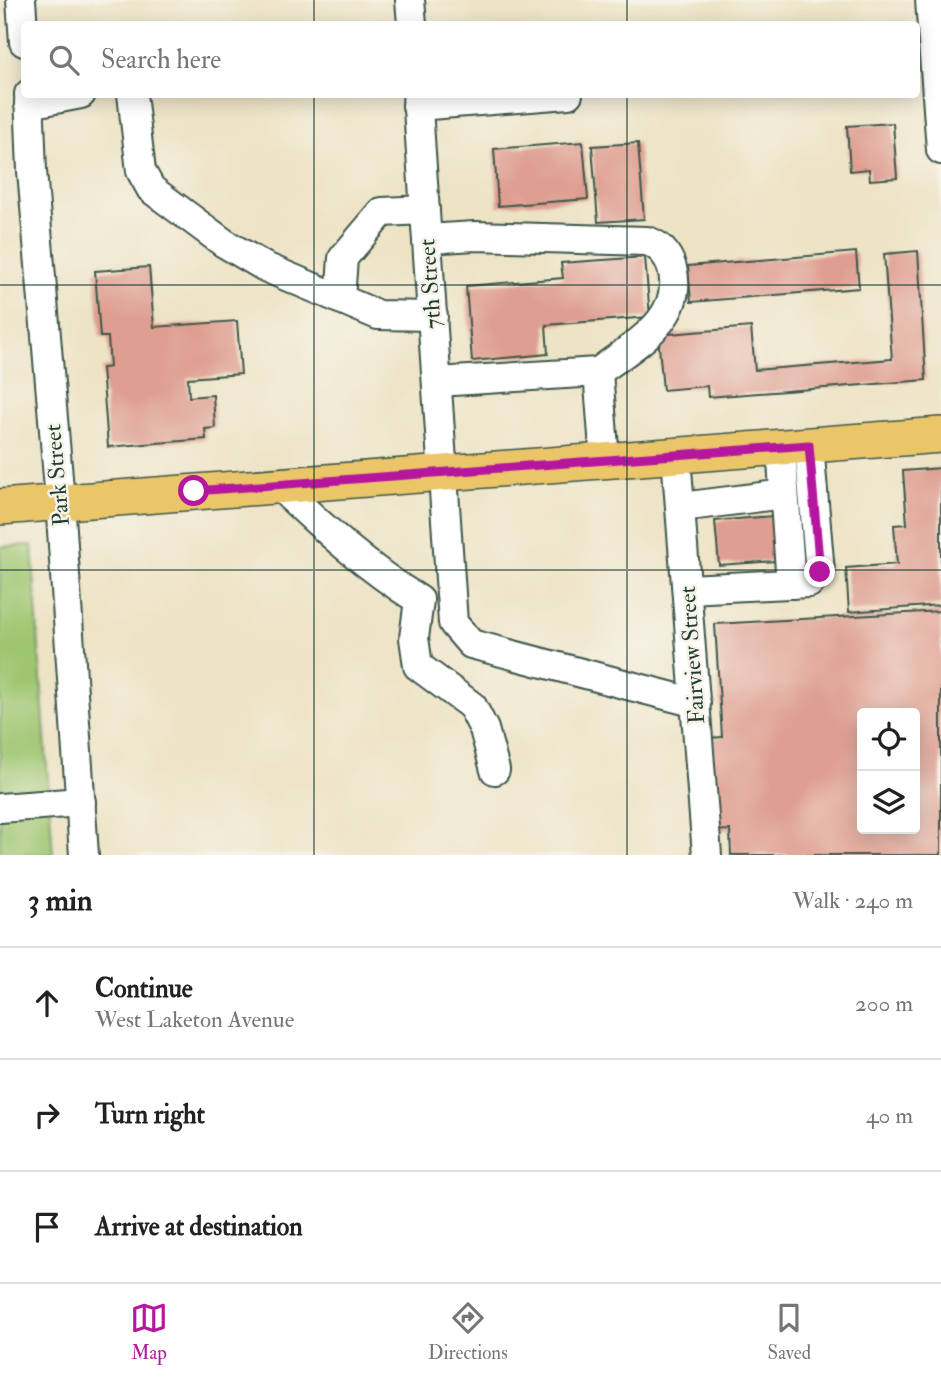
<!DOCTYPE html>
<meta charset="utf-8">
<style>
:root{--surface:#fff;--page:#f2f2f2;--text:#222;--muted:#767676;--line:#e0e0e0;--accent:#b5179e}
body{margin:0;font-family:"IM FELL Double Pica",serif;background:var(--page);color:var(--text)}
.controls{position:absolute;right:21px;bottom:21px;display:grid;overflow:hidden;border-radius:7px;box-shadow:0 4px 18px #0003}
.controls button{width:63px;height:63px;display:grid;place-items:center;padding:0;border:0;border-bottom:2px solid var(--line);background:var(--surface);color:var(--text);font:35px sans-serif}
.stop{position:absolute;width:21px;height:21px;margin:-16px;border:5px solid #b5179e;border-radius:50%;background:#fff}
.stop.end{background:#b5179e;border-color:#fff;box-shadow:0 2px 7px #0008}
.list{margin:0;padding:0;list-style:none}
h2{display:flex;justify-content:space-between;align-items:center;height:91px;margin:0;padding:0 28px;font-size:30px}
h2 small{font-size:23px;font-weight:400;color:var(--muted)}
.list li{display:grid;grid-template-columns:46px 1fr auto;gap:21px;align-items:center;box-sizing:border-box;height:112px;padding:0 28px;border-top:2px solid var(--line)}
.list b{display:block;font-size:26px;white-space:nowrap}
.list p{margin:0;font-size:23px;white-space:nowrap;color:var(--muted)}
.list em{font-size:23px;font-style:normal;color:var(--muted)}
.icon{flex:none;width:38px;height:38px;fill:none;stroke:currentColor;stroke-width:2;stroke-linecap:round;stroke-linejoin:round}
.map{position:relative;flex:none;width:941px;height:855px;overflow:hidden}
.search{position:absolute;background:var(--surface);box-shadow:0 4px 18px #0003;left:21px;right:21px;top:21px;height:77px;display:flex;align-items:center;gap:18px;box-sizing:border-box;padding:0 24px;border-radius:7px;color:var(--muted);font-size:26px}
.sheet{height:427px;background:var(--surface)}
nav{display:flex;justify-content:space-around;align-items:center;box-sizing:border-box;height:98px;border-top:2px solid var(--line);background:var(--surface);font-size:19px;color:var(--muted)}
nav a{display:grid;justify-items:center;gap:4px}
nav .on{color:var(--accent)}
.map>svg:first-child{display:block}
.green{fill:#9ec671;stroke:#5e8252;stroke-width:2}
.building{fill:#de9e90;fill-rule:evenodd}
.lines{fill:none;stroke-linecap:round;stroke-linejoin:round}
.minor-casing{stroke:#3e564a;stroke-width:32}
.major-casing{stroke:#3e564a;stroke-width:38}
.minor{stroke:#fff;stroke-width:28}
.major{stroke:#ebc669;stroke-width:35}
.route{stroke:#b5179e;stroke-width:9}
.grid{fill:none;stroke:#1f3d34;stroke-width:2;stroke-opacity:0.55}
.labels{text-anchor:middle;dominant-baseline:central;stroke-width:5;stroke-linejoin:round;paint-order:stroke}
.street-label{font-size:23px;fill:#1f3d34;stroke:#f7f3e8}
</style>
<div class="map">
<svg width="941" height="855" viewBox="0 0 941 855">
<rect width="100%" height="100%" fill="#f7f3e8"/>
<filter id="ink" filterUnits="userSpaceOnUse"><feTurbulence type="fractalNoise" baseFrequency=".0143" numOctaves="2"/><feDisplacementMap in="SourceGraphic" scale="14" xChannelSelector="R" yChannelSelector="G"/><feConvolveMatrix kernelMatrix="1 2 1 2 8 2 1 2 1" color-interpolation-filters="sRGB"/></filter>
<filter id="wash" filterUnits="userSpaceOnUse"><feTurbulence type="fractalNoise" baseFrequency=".00686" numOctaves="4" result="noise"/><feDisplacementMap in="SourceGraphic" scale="28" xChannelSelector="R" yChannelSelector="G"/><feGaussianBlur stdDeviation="1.57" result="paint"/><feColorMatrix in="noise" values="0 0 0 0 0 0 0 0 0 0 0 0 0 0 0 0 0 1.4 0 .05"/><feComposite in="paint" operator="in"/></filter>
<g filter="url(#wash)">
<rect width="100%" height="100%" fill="#ede3c5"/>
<path class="green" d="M32,545L53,855H0V547Z"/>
<g id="blocks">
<g class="building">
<path d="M893,123L897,178L870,180L869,169L850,171L847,126Z"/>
<path d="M583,142L588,199L498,206L494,149Z"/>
<path d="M638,143L644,219L598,222L592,146Z"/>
<path d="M918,251L926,380L708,397L707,386L663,390L658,335L751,327L755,370L892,359L884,254Z"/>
<path d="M856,252L859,288L691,302L688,266Z"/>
<path d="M645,257L650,317L546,325L548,354L472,361L466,286L563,278L561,263Z"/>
<path d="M149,267L154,327L237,321L241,374L188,378L189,397L213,395L215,428L205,429L206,439L108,447L102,368L110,367L108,337H100L95,271Z"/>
<path d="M941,468V605L849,612L846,568L897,564L894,525L907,524L903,471Z"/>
<path d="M773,516L776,561L719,565L715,521Z"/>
<path d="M941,611V855H731L730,830L714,831L709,738L722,737L715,624ZM862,713H915V829H862Z"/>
</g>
</g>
</g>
<g filter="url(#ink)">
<use href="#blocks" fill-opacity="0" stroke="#3e564a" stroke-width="2"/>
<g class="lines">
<defs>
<g id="minor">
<path d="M21,0L24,42"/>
<path d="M410,0L412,24"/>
<path d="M930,0L941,150"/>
<path d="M29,94L32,171L60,501L84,855"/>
<path d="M132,94L141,171L151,189L224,243L265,267L378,315L433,316"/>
<path d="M417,94L453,623L471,644L696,703"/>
<path d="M29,104L81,94"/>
<path d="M417,106L568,94"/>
<path d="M427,239L475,236L647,241C660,245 668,255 672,268C686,319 632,346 598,372"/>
<path d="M340,299L343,258L382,212L425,210"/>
<path d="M437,382L598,372L605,461"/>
<path d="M781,448L791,584"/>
<path d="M676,456L707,855"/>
<path d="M278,485C322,527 367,568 419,600L414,638L418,666L472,706L484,729L495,770"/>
<path d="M681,507L784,494"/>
<path d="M688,589L809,583L820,572L809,445"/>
<path d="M0,808L81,802"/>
</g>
<path id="major" d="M0,507L941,435"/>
</defs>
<use href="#minor" class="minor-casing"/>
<use href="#major" class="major-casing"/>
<use href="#minor" class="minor"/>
<use href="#major" class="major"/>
</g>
</g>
<g class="lines" filter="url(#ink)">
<path class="route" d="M194,491L809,445L820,572"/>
</g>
<path class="grid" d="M314,0V24M627,0V24M314,94V855M627,94V855M0,285H941M0,570H941"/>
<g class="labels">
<g class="street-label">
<text transform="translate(430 284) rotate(-94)">7th Street</text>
<text transform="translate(57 475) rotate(-95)">Park Street</text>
<text transform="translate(692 655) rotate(-94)">Fairview Street</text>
</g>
</g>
</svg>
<div class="controls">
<button><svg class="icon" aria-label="locate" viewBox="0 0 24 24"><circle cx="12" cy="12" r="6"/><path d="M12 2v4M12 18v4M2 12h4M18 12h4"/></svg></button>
<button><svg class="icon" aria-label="layers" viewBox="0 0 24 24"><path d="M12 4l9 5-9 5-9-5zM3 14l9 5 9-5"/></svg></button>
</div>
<div class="stop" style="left:194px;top:491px"></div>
<div class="stop end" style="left:820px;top:572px"></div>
<div class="search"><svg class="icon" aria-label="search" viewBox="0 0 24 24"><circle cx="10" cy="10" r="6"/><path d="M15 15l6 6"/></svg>Search here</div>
</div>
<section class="sheet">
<h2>3 min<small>Walk · 240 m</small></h2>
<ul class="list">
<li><svg class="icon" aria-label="ahead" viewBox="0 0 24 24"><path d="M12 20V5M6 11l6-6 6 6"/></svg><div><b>Continue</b><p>West Laketon Avenue</p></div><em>200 m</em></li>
<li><svg class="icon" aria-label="right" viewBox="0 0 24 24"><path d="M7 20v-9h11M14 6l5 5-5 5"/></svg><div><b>Turn right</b></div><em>40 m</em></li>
<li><svg class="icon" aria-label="arrive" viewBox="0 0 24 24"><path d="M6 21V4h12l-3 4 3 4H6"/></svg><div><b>Arrive at destination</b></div></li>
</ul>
</section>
<nav>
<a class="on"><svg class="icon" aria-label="map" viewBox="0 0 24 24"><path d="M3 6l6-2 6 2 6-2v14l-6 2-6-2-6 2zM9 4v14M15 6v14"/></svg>Map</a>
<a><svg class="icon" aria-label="directions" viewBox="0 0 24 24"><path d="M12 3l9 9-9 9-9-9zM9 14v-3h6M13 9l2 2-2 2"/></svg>Directions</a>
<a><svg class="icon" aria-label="saved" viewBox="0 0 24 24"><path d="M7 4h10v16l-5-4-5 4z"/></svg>Saved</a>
</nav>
